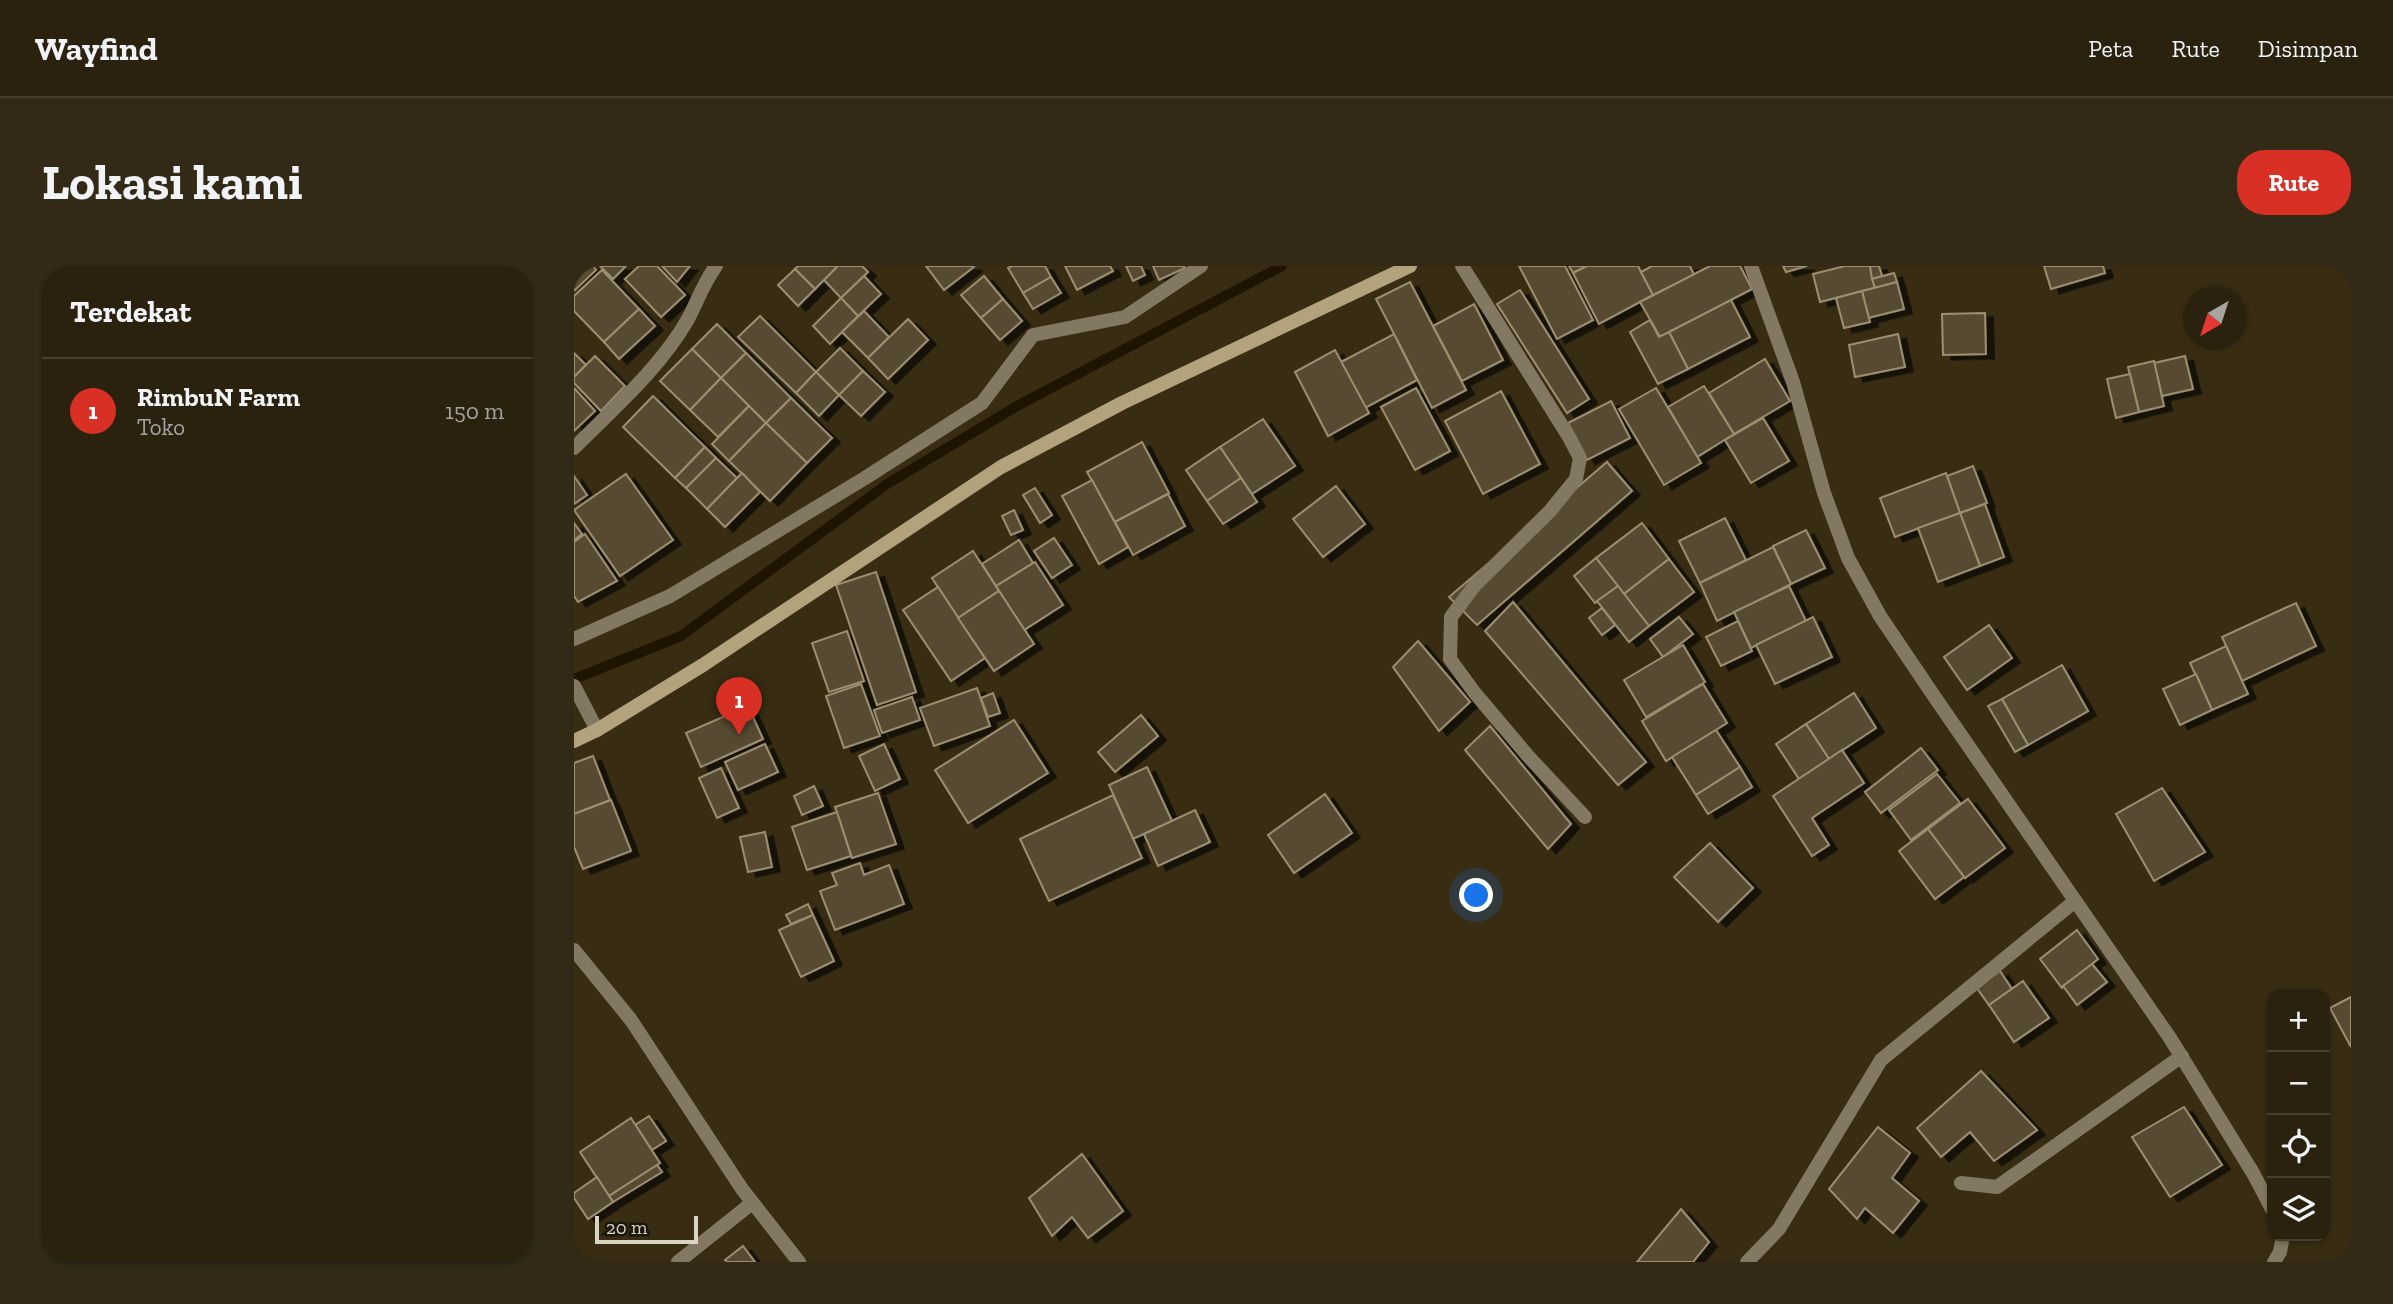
<!DOCTYPE html>
<html lang="id">
<meta charset="utf-8">
<style>
:root{--surface:#2a220e;--page:#322a17;--text:#f1f3f6;--muted:#a5a49e;--line:#463f2e;--accent:#d93025}
body{margin:0;font-family:"Zilla Slab",serif;background:var(--page);color:var(--text)}
.controls{position:absolute;right:21px;bottom:21px;display:grid;overflow:hidden;border-radius:14px;box-shadow:0 2px 5px #0004}
.controls button{width:63px;height:63px;display:grid;place-items:center;padding:0;border:0;border-bottom:2px solid var(--line);background:var(--surface);color:var(--text);font:35px sans-serif}
.compass{position:absolute;left:1609px;top:21px;width:63px;height:63px;border-radius:50%;background:var(--surface);box-shadow:0 2px 5px #0004;rotate:219deg}
.scale{position:absolute;left:21px;bottom:18px;width:103px;box-sizing:border-box;padding-left:7px;border:4px solid #dad4c4;border-top:0;font-size:19px;line-height:24px;white-space:nowrap;color:#dad4c4;-webkit-text-stroke:5px #1b160b;paint-order:stroke}
.you{position:absolute;left:903px;top:630px;width:24px;height:24px;margin:-18px;border:5px solid #fff;border-radius:50%;background:#1a73e8;box-shadow:0 0 0 10px #1a73e833}
.badge{display:grid;place-items:center;width:46px;height:46px;border-radius:50%;background:var(--accent);color:#fff;font-size:23px;font-weight:700}
.pin{position:absolute;translate:-50% -58px;filter:drop-shadow(0 2px 4px #0008)}
.pin::after{content:'';position:absolute;top:37px;width:24px;height:21px;background:inherit;clip-path:polygon(0 0,100% 0,50% 100%)}
.list{margin:0;padding:0;list-style:none}
h2{display:flex;justify-content:space-between;align-items:center;height:91px;margin:0;padding:0 28px;font-size:30px}
h2 small{font-size:23px;font-weight:400;color:var(--muted)}
.list li{display:grid;grid-template-columns:46px 1fr auto;gap:21px;align-items:center;box-sizing:border-box;height:105px;padding:0 28px;border-top:2px solid var(--line)}
.list b{display:block;font-size:26px;white-space:nowrap}
.list p{margin:0;font-size:23px;white-space:nowrap;color:var(--muted)}
.list em{font-size:23px;font-style:normal;color:var(--muted)}
.icon{flex:none;width:38px;height:38px;fill:none;stroke:currentColor;stroke-width:2;stroke-linecap:round;stroke-linejoin:round}
.map{position:relative;flex:none;width:1777px;height:996px;overflow:hidden;border-radius:28px}
header{display:flex;align-items:center;gap:42px;box-sizing:border-box;height:98px;padding:0 35px;background:var(--surface);border-bottom:2px solid var(--line)}
header strong{font-size:33px}
nav{display:flex;gap:38px;margin-inline-start:auto;font-size:24px}
.intro{display:flex;align-items:center;justify-content:space-between;box-sizing:border-box;height:168px;padding:0 42px}
h1{margin:0;font-size:49px}
.button{padding:18px 32px;border-radius:28px;background:var(--accent);color:#fff;font-size:24px;font-weight:700}
main{display:flex;gap:42px;padding:0 42px}
aside{flex:1;background:var(--surface);border-radius:28px;box-shadow:0 2px 5px #0004}
.map>svg:first-child{display:block}
.lines{fill:none;stroke-linecap:round;stroke-linejoin:round}
.stream{stroke:#1f1400;stroke-width:10}
.building{fill:#574c30;stroke:#9b8e71;stroke-width:2;filter:url(#shadow)}
.street{stroke:#837962;stroke-width:14}
.secondary{stroke:#b3a37d;stroke-width:14}
</style>
<header>
<strong>Wayfind</strong>
<nav><a>Peta</a><a>Rute</a><a>Disimpan</a></nav>
</header>
<div class="intro"><h1>Lokasi kami</h1><a class="button">Rute</a></div>
<main>
<aside>
<h2>Terdekat<small></small></h2>
<ul class="list">
<li><span class="badge">1</span><div><b>RimbuN Farm</b><p>Toko</p></div><em>150 m</em></li>
</ul>
</aside>
<div class="map">
<svg width="1777" height="996" viewBox="0 0 1777 996">
<defs>
<filter id="shadow"><feDropShadow dx="8" dy="4.5" stdDeviation="0" flood-color="#0009"/></filter>
</defs>
<rect width="100%" height="100%" fill="#382d13"/>
<g class="lines">
<path class="stream" d="M0,413L107,370L313,218L443,140L708,0"/>
</g>
<g class="building">
<path d="M0,0H19L22,4L0,25Z"/>
<path d="M26,0H52L39,13Z"/>
<path d="M65,0H83L111,29L87,51L51,13Z"/>
<path d="M88,0H116L103,16Z"/>
<path d="M224,0H264L241,23L221,3Z"/>
<path d="M264,0H288L294,6L267,32L250,14Z"/>
<path d="M352,0H399L400,1L370,24Z"/>
<path d="M438,0H471L477,11L449,27L434,2Z"/>
<path d="M491,0H536L539,5L503,24Z"/>
<path d="M552,0H567L571,9L559,15Z"/>
<path d="M579,0H610L611,2L585,14Z"/>
<path d="M945,0H991L1019,54L983,73Z"/>
<path d="M995,0H1013L999,7Z"/>
<path d="M1013,0H1064L1079,29L1025,58L999,7Z"/>
<path d="M1078,0H1116L1120,9L1079,29L1067,6Z"/>
<path d="M1136,0H1166L1178,23L1086,71L1066,36Z"/>
<path d="M1209,0H1233L1212,6Z"/>
<path d="M1271,0H1296L1301,22L1246,36L1239,8Z"/>
<path d="M1296,0H1305L1308,10L1298,13Z"/>
<path d="M1470,0H1529L1531,7L1477,23Z"/>
<path d="M221,3L241,23L224,40L204,19Z"/>
<path d="M28,4L65,43L30,76L0,45V30Z"/>
<path d="M1320,7L1323,16L1301,22L1298,13Z"/>
<path d="M290,10L307,28L284,50L267,32Z"/>
<path d="M410,10L429,33L407,52L387,29Z"/>
<path d="M477,11L487,27L459,43L449,27Z"/>
<path d="M836,16L892,124L858,142L802,33Z"/>
<path d="M1323,16L1330,43L1294,52L1288,25Z"/>
<path d="M946,24L1015,133L993,147L923,38Z"/>
<path d="M1288,25L1296,56L1270,62L1262,32Z"/>
<path d="M267,32L284,50L256,78L239,60Z"/>
<path d="M429,33L448,55L426,74L407,52Z"/>
<path d="M1157,34L1176,71L1114,103L1095,66Z"/>
<path d="M900,38L929,94L888,115L859,60Z"/>
<path d="M65,43L81,60L45,93L30,76Z"/>
<path d="M290,45L315,71L294,92L268,66Z"/>
<path d="M1411,47L1412,88L1369,89L1368,48Z"/>
<path d="M186,50L242,106L222,127L164,71Z"/>
<path d="M334,53L354,74L314,113L294,92Z"/>
<path d="M1076,54L1085,71L1095,66L1114,103L1084,118L1056,66Z"/>
<path d="M143,58L172,87L147,112L118,83Z"/>
<path d="M820,68L843,114L791,142L767,96Z"/>
<path d="M1324,68L1331,101L1281,111L1275,79Z"/>
<path d="M266,82L289,105L265,129L242,106Z"/>
<path d="M118,83L147,112L116,144L86,115Z"/>
<path d="M761,84L795,147L754,170L721,106Z"/>
<path d="M0,87L12,99L0,111Z"/>
<path d="M172,87L217,132L192,157L147,112Z"/>
<path d="M21,90L51,120L27,145L0,117V111Z"/>
<path d="M1611,90L1619,123L1588,130L1580,97Z"/>
<path d="M1191,93L1216,135L1160,168L1135,127Z"/>
<path d="M1580,95L1590,140L1565,146L1554,101Z"/>
<path d="M289,105L311,126L287,150L265,129Z"/>
<path d="M242,106L265,129L245,150L222,127Z"/>
<path d="M1556,108L1565,146L1542,152L1533,113Z"/>
<path d="M147,112L175,140L144,171L116,144Z"/>
<path d="M1130,120L1160,168L1123,191L1094,141Z"/>
<path d="M0,122L21,145L0,165Z"/>
<path d="M842,122L876,185L841,204L807,141Z"/>
<path d="M1082,122L1127,197L1090,219L1045,143Z"/>
<path d="M927,125L966,198L909,228L871,155Z"/>
<path d="M79,130L131,181L101,212L49,161Z"/>
<path d="M217,132L258,172L233,197L192,157Z"/>
<path d="M1037,135L1056,172L1013,194L994,157Z"/>
<path d="M175,140L192,157L155,195L138,178Z"/>
<path d="M1189,152L1215,195L1177,217L1151,174Z"/>
<path d="M689,153L721,200L678,228L646,181Z"/>
<path d="M192,157L233,197L196,235L155,195Z"/>
<path d="M568,176L595,227L541,256L513,206Z"/>
<path d="M131,181L142,192L112,222L101,212Z"/>
<path d="M646,181L667,212L633,235L612,204Z"/>
<path d="M142,192L163,212L133,243L112,222Z"/>
<path d="M1033,196L1058,225L903,359L875,331Z"/>
<path d="M1399,200L1413,237L1386,247L1373,210Z"/>
<path d="M168,207L186,226L151,261L133,243Z"/>
<path d="M1372,207L1386,247L1321,271L1306,232Z"/>
<path d="M52,208L99,274L46,310L0,244Z"/>
<path d="M0,210L13,229L0,238Z"/>
<path d="M667,212L683,236L649,258L633,235Z"/>
<path d="M518,214L554,281L525,298L488,230Z"/>
<path d="M762,220L791,258L749,291L719,253Z"/>
<path d="M461,222L478,249L466,257L449,229Z"/>
<path d="M594,228L611,260L559,289L541,256Z"/>
<path d="M1411,238L1430,291L1406,300L1386,247Z"/>
<path d="M440,244L449,264L437,269L428,250Z"/>
<path d="M1386,247L1406,300L1364,316L1344,262Z"/>
<path d="M1151,252L1172,294L1126,317L1105,275Z"/>
<path d="M0,257L8,268L0,274Z"/>
<path d="M1068,257L1095,293L1050,328L1022,292Z"/>
<path d="M1232,264L1251,302L1217,318L1199,280Z"/>
<path d="M11,268L43,315L4,336L0,330V276Z"/>
<path d="M480,272L498,299L478,312L460,285Z"/>
<path d="M445,274L459,297L422,320L408,298Z"/>
<path d="M1199,281L1217,318L1143,355L1126,317Z"/>
<path d="M399,285L425,325L384,352L358,312Z"/>
<path d="M1022,292L1044,320L1021,337L1000,310Z"/>
<path d="M1095,293L1120,326L1075,360L1050,328Z"/>
<path d="M461,296L489,339L450,364L422,320Z"/>
<path d="M302,306L342,426L303,439L262,319Z"/>
<path d="M1044,320L1075,360L1055,376L1023,335Z"/>
<path d="M1215,320L1232,355L1177,382L1160,346Z"/>
<path d="M364,321L411,392L377,415L329,344Z"/>
<path d="M425,325L460,378L420,405L384,352Z"/>
<path d="M939,336L1072,496L1044,519L911,365Z"/>
<path d="M1722,337L1742,380L1668,415L1648,371Z"/>
<path d="M1028,342L1041,359L1028,369L1015,352Z"/>
<path d="M1105,351L1119,368L1089,391L1076,373Z"/>
<path d="M1239,351L1258,391L1201,418L1182,379Z"/>
<path d="M1164,355L1178,385L1147,400L1132,371Z"/>
<path d="M1415,359L1438,392L1393,424L1370,391Z"/>
<path d="M273,365L290,415L255,426L238,377Z"/>
<path d="M844,375L896,436L865,465L819,401Z"/>
<path d="M1109,379L1131,416L1072,451L1050,414Z"/>
<path d="M1652,380L1674,428L1638,444L1616,397Z"/>
<path d="M1488,399L1514,445L1454,479L1428,433Z"/>
<path d="M1622,408L1638,444L1606,459L1589,423Z"/>
<path d="M287,418L306,470L270,482L252,430Z"/>
<path d="M1129,418L1153,457L1092,495L1068,455Z"/>
<path d="M403,422L416,460L360,480L346,442Z"/>
<path d="M419,427L426,447L414,451L407,432Z"/>
<path d="M1280,427L1302,462L1255,493L1232,458Z"/>
<path d="M338,431L346,454L308,467L300,444Z"/>
<path d="M1428,433L1454,479L1441,486L1414,440Z"/>
<path d="M174,440L189,473L127,501L112,467Z"/>
<path d="M567,449L584,470L541,506L524,486Z"/>
<path d="M440,454L474,507L394,557L361,504Z"/>
<path d="M1232,458L1255,493L1225,513L1202,478Z"/>
<path d="M916,460L997,558L974,583L891,484Z"/>
<path d="M1142,464L1166,501L1122,529L1098,491Z"/>
<path d="M191,478L204,506L164,524L151,496Z"/>
<path d="M310,478L326,513L301,525L285,490Z"/>
<path d="M1347,482L1364,504L1307,547L1291,526Z"/>
<path d="M1268,484L1290,517L1238,552L1255,579L1238,590L1199,530Z"/>
<path d="M19,490L36,534L0,548V497Z"/>
<path d="M573,501L598,555L559,573L535,519Z"/>
<path d="M1166,501L1178,521L1134,548L1122,529Z"/>
<path d="M147,502L165,542L143,552L125,512Z"/>
<path d="M1363,508L1386,537L1337,574L1315,544Z"/>
<path d="M240,520L249,540L228,549L220,530Z"/>
<path d="M1588,522L1631,586L1580,615L1542,548Z"/>
<path d="M304,527L322,578L278,592L261,541Z"/>
<path d="M751,528L778,567L720,607L694,569Z"/>
<path d="M539,529L568,592L475,635L446,573Z"/>
<path d="M1394,533L1431,582L1391,612L1354,563Z"/>
<path d="M37,534L57,585L9,603L0,581V548Z"/>
<path d="M621,544L636,576L584,600L570,568Z"/>
<path d="M263,546L277,590L233,604L218,561Z"/>
<path d="M1354,563L1390,611L1361,633L1325,585Z"/>
<path d="M191,566L198,601L174,606L166,571Z"/>
<path d="M1136,577L1179,622L1144,656L1100,611Z"/>
<path d="M286,597L290,609L315,599L330,638L261,664L246,625L263,619L258,607Z"/>
<path d="M234,638L239,649L217,658L212,649Z"/>
<path d="M239,649L260,695L227,711L205,664Z"/>
<path d="M1503,664L1524,693L1488,722L1466,693Z"/>
<path d="M1518,698L1533,716L1503,739L1489,720Z"/>
<path d="M1426,705L1438,723L1415,739L1402,721Z"/>
<path d="M1449,715L1475,752L1440,776L1415,739Z"/>
<path d="M1777,731V781L1756,742Z"/>
<path d="M1407,805L1463,864L1420,895L1396,866L1367,891L1343,862Z"/>
<path d="M1610,841L1648,899L1596,931L1558,871Z"/>
<path d="M75,850L92,875L78,884L61,859Z"/>
<path d="M57,852L86,897L35,930L6,886Z"/>
<path d="M1304,861L1336,887L1318,912L1345,935L1319,967L1291,942L1283,953L1255,923Z"/>
<path d="M508,888L549,945L514,972L498,951L478,970L455,932Z"/>
<path d="M83,899L88,906L39,936L35,930Z"/>
<path d="M23,911L39,936L14,953L0,932V927Z"/>
<path d="M1107,943L1135,976L1119,996H1063Z"/>
<path d="M169,980L181,996H153L151,994Z"/>
</g>
<g class="lines">
<g class="street">
<path d="M888,0L995,171L1006,192L1002,213L976,245L901,319L877,351L876,393L900,426L954,490L1011,551"/>
<path d="M1177,0L1219,116L1250,227L1274,292L1306,350L1362,433L1596,772L1679,907L1698,943"/>
<path d="M0,182C39,143 87,101 114,53C124,34 129,18 142,0"/>
<path d="M0,373L96,330L291,212L408,137L459,69L551,51L627,0"/>
<path d="M0,420L23,464"/>
<path d="M0,684L57,754L168,923L225,996"/>
<path d="M1387,917L1423,921L1608,790"/>
<path d="M104,996L178,937"/>
<path d="M1173,996L1205,963L1307,794L1501,635"/>
<path d="M1700,996L1706,986L1709,970"/>
</g>
<path class="secondary" d="M0,475L23,464L129,399L427,201L548,137L836,0"/>
</g>
</svg>
<div class="controls">
<button>+</button>
<button>−</button>
<button><svg class="icon" aria-label="locate" viewBox="0 0 24 24"><circle cx="12" cy="12" r="6"/><path d="M12 2v4M12 18v4M2 12h4M18 12h4"/></svg></button>
<button><svg class="icon" aria-label="layers" viewBox="0 0 24 24"><path d="M12 4l9 5-9 5-9-5zM3 14l9 5 9-5"/></svg></button>
</div>
<svg class="compass" viewBox="-18 -18 36 36"><path d="M0-13l5 13h-10z" fill="#e53935"/><path d="M0 13l5-13h-10z" fill="#a5a49e"/></svg>
<div class="scale">20 m</div>
<div class="you"></div>
<div class="pin badge" style="left:165px;top:469px">1</div>
</div>
</main>
